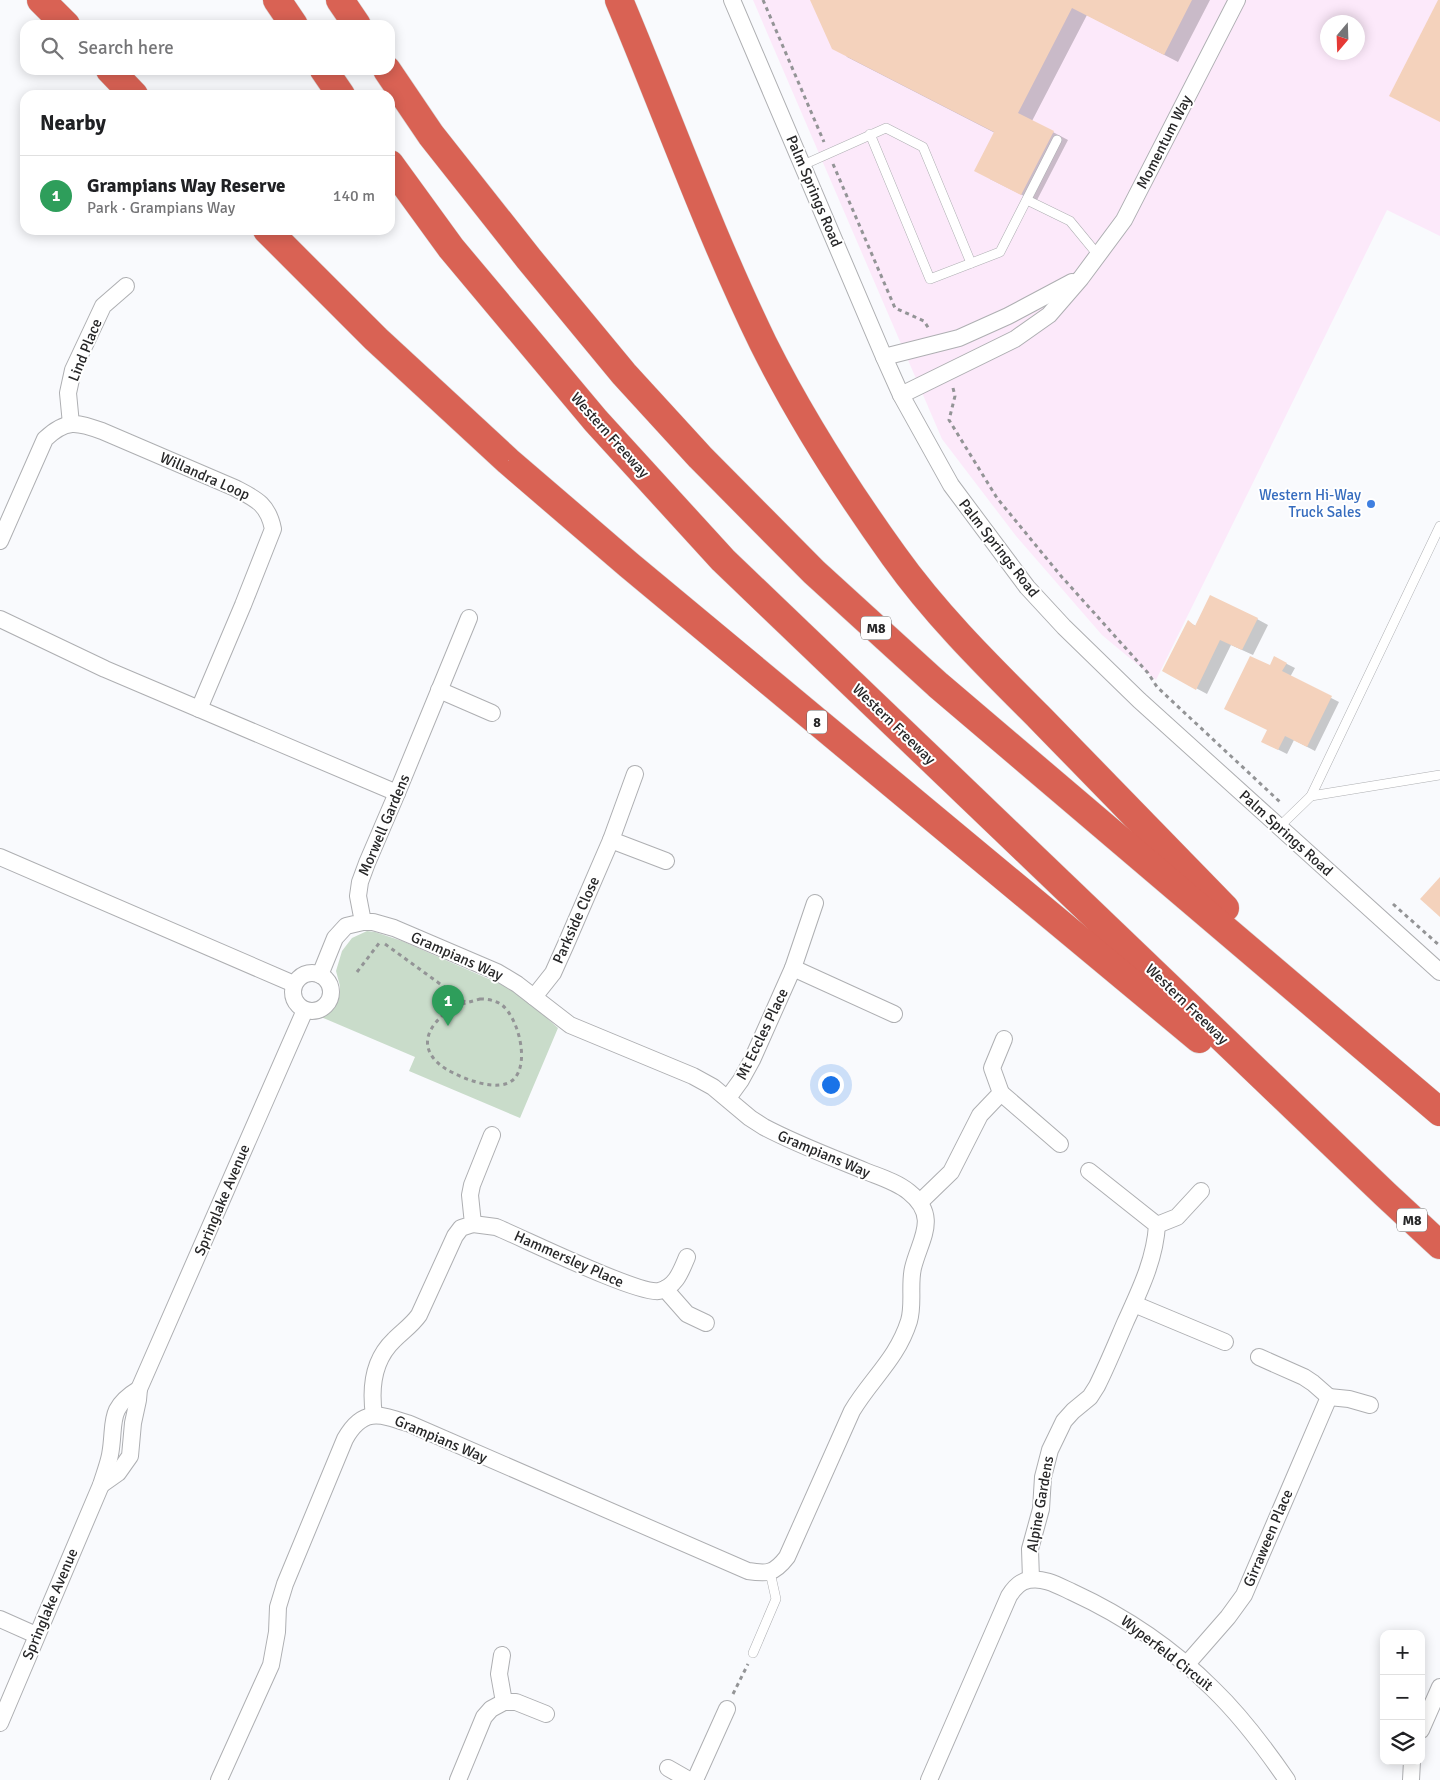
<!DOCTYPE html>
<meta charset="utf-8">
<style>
:root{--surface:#fff;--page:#f6f6f6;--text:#202124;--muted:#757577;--line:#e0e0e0;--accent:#236c64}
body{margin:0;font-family:Signika,sans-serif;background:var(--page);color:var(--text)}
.controls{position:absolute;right:15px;bottom:15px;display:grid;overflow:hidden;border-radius:10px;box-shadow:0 2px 12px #0003}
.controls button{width:45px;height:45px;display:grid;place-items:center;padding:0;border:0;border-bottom:1px solid var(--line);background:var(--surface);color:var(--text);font:25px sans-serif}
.compass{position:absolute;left:1320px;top:15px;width:45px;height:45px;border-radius:50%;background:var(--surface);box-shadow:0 2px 12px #0003;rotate:199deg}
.you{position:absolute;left:830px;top:1084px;width:18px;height:18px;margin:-12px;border:4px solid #fff;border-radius:50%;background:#1a73e8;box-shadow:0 0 0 8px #1a73e833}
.badge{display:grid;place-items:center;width:32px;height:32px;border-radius:50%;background:var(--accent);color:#fff;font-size:16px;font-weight:700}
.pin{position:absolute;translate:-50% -41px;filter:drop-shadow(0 1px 2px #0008)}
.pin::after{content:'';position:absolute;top:26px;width:18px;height:15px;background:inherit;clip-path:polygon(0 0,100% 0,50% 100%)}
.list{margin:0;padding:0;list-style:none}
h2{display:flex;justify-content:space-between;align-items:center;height:65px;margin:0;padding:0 20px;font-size:21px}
h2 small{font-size:16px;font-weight:400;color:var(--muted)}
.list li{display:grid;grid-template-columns:32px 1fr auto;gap:15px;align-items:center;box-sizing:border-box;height:80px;padding:0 20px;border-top:1px solid var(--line)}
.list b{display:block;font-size:19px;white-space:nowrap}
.list p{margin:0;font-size:16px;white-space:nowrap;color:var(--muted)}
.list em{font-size:16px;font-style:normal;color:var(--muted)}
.icon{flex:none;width:28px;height:28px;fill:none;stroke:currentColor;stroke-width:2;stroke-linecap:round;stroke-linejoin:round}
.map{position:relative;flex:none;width:1440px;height:1780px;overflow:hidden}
.search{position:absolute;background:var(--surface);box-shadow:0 2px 12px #0003;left:20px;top:20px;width:375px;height:55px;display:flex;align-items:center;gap:12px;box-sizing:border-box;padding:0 18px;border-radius:15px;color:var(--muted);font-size:19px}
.panel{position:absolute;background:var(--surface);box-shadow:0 2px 12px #0003;left:20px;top:90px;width:375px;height:145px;border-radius:15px}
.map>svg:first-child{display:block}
.industrial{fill:#fce9fa;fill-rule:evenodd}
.green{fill:#c9dcca}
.shadow{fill:#0003}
.building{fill:#f4d2bc}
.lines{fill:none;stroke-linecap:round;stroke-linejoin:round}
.service-casing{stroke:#aeafb2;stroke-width:10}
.minor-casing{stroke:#aeafb2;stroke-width:18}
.motorway-casing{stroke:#d8d8d8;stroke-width:29}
.path{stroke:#939496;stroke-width:3;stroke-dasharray:4 4;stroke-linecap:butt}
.service{stroke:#fff;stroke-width:9}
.minor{stroke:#fff;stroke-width:16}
.motorway{stroke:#d96254;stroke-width:28}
.shop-dot{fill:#3f7fe0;stroke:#fff;stroke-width:2}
.labels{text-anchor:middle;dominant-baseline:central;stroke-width:4;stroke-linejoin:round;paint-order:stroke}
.shield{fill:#fff;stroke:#686868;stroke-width:1}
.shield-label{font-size:14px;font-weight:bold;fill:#272728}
.street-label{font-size:15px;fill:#272728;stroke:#fff}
.shop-label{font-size:15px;fill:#366cbe;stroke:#fff;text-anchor:end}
</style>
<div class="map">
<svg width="1440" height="1780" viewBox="0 0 1440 1780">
<rect width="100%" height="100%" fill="#f9fafd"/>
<path class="industrial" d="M753,0H1440V236L1387,210L1156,680L1102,635L1016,536L942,439ZM1328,22H1358V52H1328Z"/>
<path class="green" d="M367,931L375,932L402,941L507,987L529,1002L558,1028L520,1118L409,1071L415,1057L321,1017L335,1007L339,998L340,986L336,971L342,951L352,938Z"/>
<g class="shadow">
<path d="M811,0H1210L1178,62L1087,15L1032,121L1068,140L1036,202L990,179L995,133L847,57Z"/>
<path d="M1257,619L1268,625L1253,655L1231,645L1207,694L1164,671L1188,622L1196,626Z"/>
<path d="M1275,658L1295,668L1290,677L1339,702L1315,751L1294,740L1287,754L1271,746L1268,730L1270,667Z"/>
</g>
<g class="building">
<path d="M810,0H1192L1164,55L1072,8L1018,113L1054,131L1021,195L974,171L994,132L832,49Z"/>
<path d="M1438,0H1440V122L1389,96Z"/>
<path d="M1210,595L1258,618L1242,650L1220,640L1196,690L1162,671L1188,620L1195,626Z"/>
<path d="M1250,656L1270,665L1274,656L1287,663L1282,671L1332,696L1307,747L1285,736L1278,750L1261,742L1267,730L1224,709Z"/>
<path d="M1440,877V917L1420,899Z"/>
</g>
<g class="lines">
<defs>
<g id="service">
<path d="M870,134L930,279L1000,252L1057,140"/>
<path d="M803,165L886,128L923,147L971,263"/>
<path d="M1027,200L1070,221L1098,255"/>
<path d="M1311,796L1440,775"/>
<path d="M1279,827L1311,796L1440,526"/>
<path d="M753,1653L776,1599L770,1572"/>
</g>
<g id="minor">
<path d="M732,0L884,357L901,395L951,485L1027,587L1064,627L1139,700L1440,972"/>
<path d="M884,357L959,338L1008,316L1072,282"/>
<path d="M901,395L1015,339L1049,315L1081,278L1124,220L1237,0"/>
<path d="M71,424L68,393L73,370L103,306L126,286"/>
<path d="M0,541L45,439C66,419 77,422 102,431L235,488C256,499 268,504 273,529L243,605L199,709"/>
<path d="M0,619L105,669L397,793"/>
<path d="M439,690L492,713"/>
<path d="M611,840L666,861"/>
<path d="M0,857L294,984"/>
<path d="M793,968L894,1014"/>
<circle cx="312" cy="992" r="19"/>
<path d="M320,975L335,938L346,926L363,922L358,896L360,882L367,863L397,793L469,618"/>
<path d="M534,997L553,973L566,944L611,840L635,774"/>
<path d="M1001,1093L1060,1144"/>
<path d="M728,1098L741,1080L752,1060L793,968L815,903"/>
<path d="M920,1202L951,1172L980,1115L1001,1093L992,1068L1004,1039"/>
<path d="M473,1224L496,1227C523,1238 638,1295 659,1291C676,1287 681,1271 687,1257"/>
<path d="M1157,1225L1177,1217L1201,1191"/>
<path d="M665,1289L687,1314L706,1323"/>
<path d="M1134,1304L1225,1342"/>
<path d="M1329,1397L1349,1399L1370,1405"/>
<path d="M374,1415C370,1387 373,1360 394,1340C403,1331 412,1325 419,1315L455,1236L461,1228L473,1224L470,1195L472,1185L492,1135"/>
<path d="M101,1485L118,1473L130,1456L133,1423L138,1400L139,1389L305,1010"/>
<path d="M1031,1579L1030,1549L1041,1509L1043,1477L1050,1450L1064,1421L1073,1411L1090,1397L1097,1386C1107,1366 1116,1344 1125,1323C1139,1292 1155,1260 1157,1225L1089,1171"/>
<path d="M0,1619L36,1635"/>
<path d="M1186,1665L1228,1617L1244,1595L1329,1397L1313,1383L1304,1377L1259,1357"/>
<path d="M504,1702H516L546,1714"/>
<path d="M0,1723L101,1485C104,1475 108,1465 110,1455C116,1423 106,1409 139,1389"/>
<path d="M1421,1730L1440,1687"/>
<path d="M668,1768L689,1780"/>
<path d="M219,1780L271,1665L277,1632L278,1607L285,1584L345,1439C363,1407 380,1414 410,1424L748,1571C767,1574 774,1574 787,1557L852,1411C871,1379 897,1359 909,1321C914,1304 909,1285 913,1268C920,1239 940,1217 909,1192C897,1182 880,1177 865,1171C831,1157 796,1144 764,1127L750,1118L713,1087L693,1076L570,1025L517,984L497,972L394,928L373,922H363"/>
<path d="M458,1780L484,1717L491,1709L504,1702L499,1674L502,1655"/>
<path d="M695,1780L727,1709"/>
<path d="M929,1780L1009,1596C1014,1588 1020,1581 1029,1580C1044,1577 1059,1586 1072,1592C1124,1616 1172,1648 1213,1689C1241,1716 1265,1748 1287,1780"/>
<path d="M1411,1780L1412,1761"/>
</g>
<g id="motorway">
<path d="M41,0L66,25"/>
<path d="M277,0L294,25"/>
<path d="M340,0L357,25"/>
<path d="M619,0C667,114 709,232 763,343C800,417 846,489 894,556C936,615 988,666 1039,717C1101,781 1163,844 1225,908"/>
<path d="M110,70L134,95"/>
<path d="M324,70L341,95"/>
<path d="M387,70L431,135L529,259L624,374L700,457L814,572L938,685L1440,1112"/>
<path d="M390,164L451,248L596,421L723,560L1385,1194L1440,1245"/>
<path d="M267,230L376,339L508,461L629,565L1199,1039"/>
</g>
</defs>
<use href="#service" class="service-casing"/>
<use href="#minor" class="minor-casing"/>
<use href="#motorway" class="motorway-casing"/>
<g class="path">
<path d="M763,0L824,142"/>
<path d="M833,164L895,308L924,321L929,329"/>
<path d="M953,388L955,396L949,420L997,498L1061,576L1148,673L1157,687L1280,802"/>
<path d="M1393,904L1440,946"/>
<path d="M385,944L465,1002"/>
<path d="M357,972L380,942"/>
<path d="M480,999C487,999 495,1000 502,1005C518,1018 530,1062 514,1079C499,1094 461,1078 446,1069C416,1050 426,1026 451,1009C460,1004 470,1002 480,999Z"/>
<path d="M733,1694L748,1664"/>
</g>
<use href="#service" class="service"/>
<use href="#minor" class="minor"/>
<use href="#motorway" class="motorway"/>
</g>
<circle class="shop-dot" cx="1371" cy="504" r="5"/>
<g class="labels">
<g class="shield">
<rect x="861" y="616.5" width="30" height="23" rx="4"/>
<rect x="807" y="710.5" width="20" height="23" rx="4"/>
<rect x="1397" y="1208.5" width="30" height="23" rx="4"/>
</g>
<g class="shield-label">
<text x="876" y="628">M8</text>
<text x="817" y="722">8</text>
<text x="1412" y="1220">M8</text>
</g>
<g class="street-label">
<text transform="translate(1164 142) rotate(-63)">Momentum Way</text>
<text transform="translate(814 191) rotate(67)">Palm Springs Road</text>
<text transform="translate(85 350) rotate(-68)">Lind Place</text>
<text transform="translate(610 435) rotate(48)">Western Freeway</text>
<text transform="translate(205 476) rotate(24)">Willandra Loop</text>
<text transform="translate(999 548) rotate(52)">Palm Springs Road</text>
<text transform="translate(894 724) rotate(44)">Western Freeway</text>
<text transform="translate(384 825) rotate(-67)">Morwell Gardens</text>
<text transform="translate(1286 833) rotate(42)">Palm Springs Road</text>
<text transform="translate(576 920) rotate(-66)">Parkside Close</text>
<text transform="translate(457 956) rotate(24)">Grampians Way</text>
<text transform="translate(1187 1004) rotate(44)">Western Freeway</text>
<text transform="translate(762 1034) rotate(-64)">Mt Eccles Place</text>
<text transform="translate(824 1154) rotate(23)">Grampians Way</text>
<text transform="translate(222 1200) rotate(-67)">Springlake Avenue</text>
<text transform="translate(569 1259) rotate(24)">Hammersley Place</text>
<text transform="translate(441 1439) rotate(23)">Grampians Way</text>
<text transform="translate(1040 1504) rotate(-80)">Alpine Gardens</text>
<text transform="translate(1268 1538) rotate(-67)">Girraween Place</text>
<text transform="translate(50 1604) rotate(-67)">Springlake Avenue</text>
<text transform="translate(1167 1653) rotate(38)">Wyperfeld Circuit</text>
</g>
<g class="shop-label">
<text x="1361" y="495">Western Hi-Way<tspan x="1361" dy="17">Truck Sales</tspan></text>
</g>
</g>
</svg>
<div class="controls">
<button>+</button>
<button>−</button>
<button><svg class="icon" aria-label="layers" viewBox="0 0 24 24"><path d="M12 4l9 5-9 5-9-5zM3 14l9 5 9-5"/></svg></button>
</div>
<svg class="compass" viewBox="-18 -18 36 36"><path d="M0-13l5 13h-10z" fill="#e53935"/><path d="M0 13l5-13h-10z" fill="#757577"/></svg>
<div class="you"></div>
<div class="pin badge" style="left:448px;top:1026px;background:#2e9e5b">1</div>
<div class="search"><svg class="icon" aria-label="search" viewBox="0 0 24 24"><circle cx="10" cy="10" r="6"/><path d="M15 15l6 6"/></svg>Search here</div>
<section class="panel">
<h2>Nearby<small></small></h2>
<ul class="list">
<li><span class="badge" style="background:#2e9e5b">1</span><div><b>Grampians Way Reserve</b><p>Park · Grampians Way</p></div><em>140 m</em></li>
</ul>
</section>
</div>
